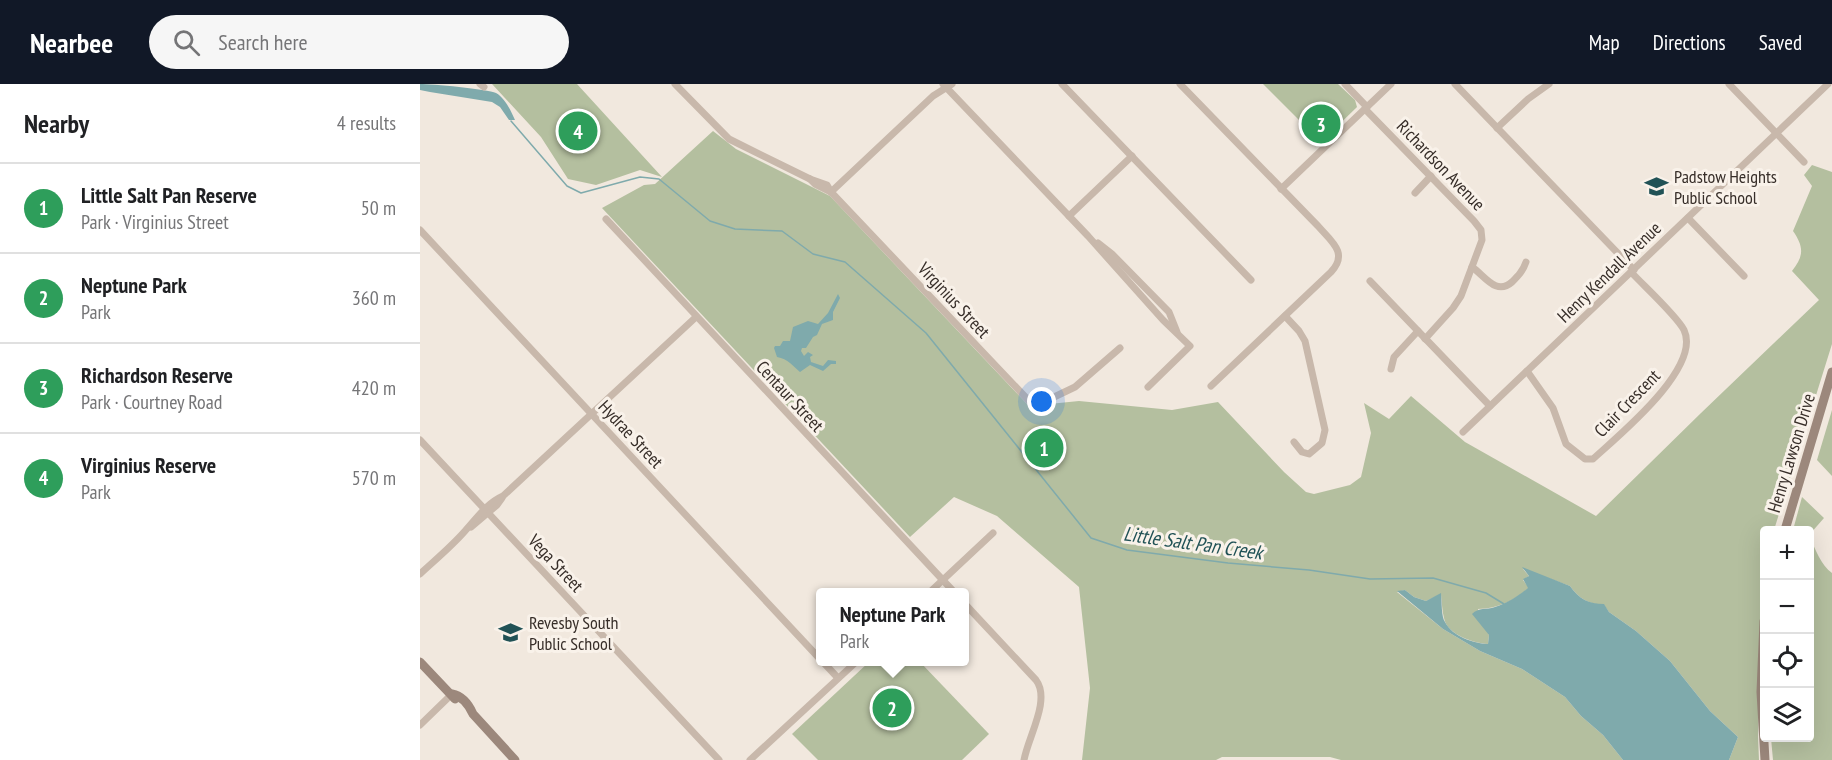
<!DOCTYPE html>
<meta charset="utf-8">
<style>
:root{--surface:#fff;--page:#f6f6f6;--text:#202124;--muted:#757577;--line:#e0e0e0;--accent:#111827}
body{margin:0;font-family:"PT Sans Narrow",sans-serif;background:var(--page);color:var(--text)}
.controls{position:absolute;right:18px;bottom:18px;display:grid;overflow:hidden;border-radius:6px;box-shadow:0 6px 24px #0002}
.controls button{width:54px;height:54px;display:grid;place-items:center;padding:0;border:0;border-bottom:2px solid var(--line);background:var(--surface);color:var(--text);font:30px sans-serif}
.you{position:absolute;left:622px;top:318px;width:21px;height:21px;margin:-15px;border:4px solid #fff;border-radius:50%;background:#1a73e8;box-shadow:0 0 0 9px #1a73e833}
.badge{display:grid;place-items:center;width:39px;height:39px;border-radius:50%;background:var(--accent);color:#fff;font-size:20px;font-weight:700}
.pin{position:absolute;translate:-50% -50%;border:3px solid #fff;box-shadow:0 2px 6px #0006}
.popup{position:absolute;left:396px;top:504px;width:153px;height:78px;box-sizing:border-box;display:grid;place-content:center;border-radius:6px;background:var(--surface);filter:drop-shadow(0 2px 4px #0005);font-size:20px;white-space:nowrap;color:var(--muted)}
.popup b{font-size:22px;color:var(--text)}
.popup::after{content:'';position:absolute;left:50%;top:100%;margin-left:-12px;border:12px solid transparent;border-top-color:var(--surface)}
.list{margin:0;padding:0;list-style:none}
h2{display:flex;justify-content:space-between;align-items:center;height:78px;margin:0;padding:0 24px;font-size:26px}
h2 small{font-size:20px;font-weight:400;color:var(--muted)}
.list li{display:grid;grid-template-columns:39px 1fr auto;gap:18px;align-items:center;box-sizing:border-box;height:90px;padding:0 24px;border-top:2px solid var(--line)}
.list b{display:block;font-size:22px;white-space:nowrap}
.list p{margin:0;font-size:20px;white-space:nowrap;color:var(--muted)}
.list em{font-size:20px;font-style:normal;color:var(--muted)}
.icon{flex:none;width:33px;height:33px;fill:none;stroke:currentColor;stroke-width:2;stroke-linecap:round;stroke-linejoin:round}
.map{position:relative;flex:none;width:1412px;height:676px;overflow:hidden}
header{display:flex;align-items:center;gap:36px;box-sizing:border-box;height:84px;padding:0 30px;background:var(--accent);color:#fff}
header strong{font-size:28px}
nav{display:flex;gap:33px;margin-inline-start:auto;font-size:21px}
.search{width:420px;height:54px;background:var(--page);display:flex;align-items:center;gap:15px;box-sizing:border-box;padding:0 21px;border-radius:33px;color:var(--muted);font-size:22px}
main{display:flex}
aside{flex:1;background:var(--surface)}
.map>svg:first-child{display:block}
.green{fill:#b4bf9f}
.water{fill:#7faaac}
.lines{fill:none;stroke-linecap:round;stroke-linejoin:round}
.stream{stroke:#7faaac;stroke-width:1.5}
.minor{stroke:#c8b8ab;stroke-width:7}
.secondary{stroke:#9c887c;stroke-width:9}
.labels{text-anchor:middle;dominant-baseline:central;stroke-width:6;stroke-linejoin:round;paint-order:stroke}
.street-label{font-size:18px;fill:#372e29;stroke:#f9f2ea}
.poi-label{font-size:18px;fill:#372e29;stroke:#f9f2ea;text-anchor:start}
.water-label{font-size:20px;font-style:italic;fill:#215256;stroke:#f9f2ea}
</style>
<header>
<strong>Nearbee</strong>
<div class="search"><svg class="icon" aria-label="search" viewBox="0 0 24 24"><circle cx="10" cy="10" r="6"/><path d="M15 15l6 6"/></svg>Search here</div>
<nav><a>Map</a><a>Directions</a><a>Saved</a></nav>
</header>
<main>
<aside>
<h2>Nearby<small>4 results</small></h2>
<ul class="list">
<li><span class="badge" style="background:#2e9e5b">1</span><div><b>Little Salt Pan Reserve</b><p>Park · Virginius Street</p></div><em>50 m</em></li>
<li><span class="badge" style="background:#2e9e5b">2</span><div><b>Neptune Park</b><p>Park</p></div><em>360 m</em></li>
<li><span class="badge" style="background:#2e9e5b">3</span><div><b>Richardson Reserve</b><p>Park · Courtney Road</p></div><em>420 m</em></li>
<li><span class="badge" style="background:#2e9e5b">4</span><div><b>Virginius Reserve</b><p>Park</p></div><em>570 m</em></li>
</ul>
</aside>
<div class="map">
<svg width="1412" height="676" viewBox="0 0 1412 676">
<rect width="100%" height="100%" fill="#f1e8de"/>
<g class="green">
<path d="M72,0H157L242,93L220,86L176,101L148,95L121,53Z"/>
<path d="M843,0H918L935,16L937,23L901,58Z"/>
<path d="M293,47L316,65L410,112L609,322L659,317L752,326L798,318L864,388L886,408L894,410L930,401L941,393L951,349L944,319L969,335L991,312L1045,358L1176,432L1281,329L1399,216L1372,187C1384,172 1384,163 1373,147L1392,102L1384,91L1392,81L1412,88V260L1354,446H1344V476L1341,487L1338,653L1339,676H1309L1318,653L1290,627L1250,577L1216,547L1189,528L1184,521C1169,520 1159,515 1150,502L1103,485L1109,492L1103,496L1109,504C1093,517 1079,524 1058,525L1069,551L1068,560C1054,559 1027,551 1024,534C1022,527 1022,518 1021,510L1006,517L994,513L985,506L977,508L1023,545L1060,567L1102,585L1145,613L1161,632L1183,651L1203,676H921L910,673H802L796,676H662L670,604L659,503L577,432L534,413L490,453L182,124L224,101L235,100Z"/>
<path d="M1412,326V392L1397,376Z"/>
<path d="M1382,413L1404,434L1390,450V446H1373Z"/>
<path d="M1390,453C1395,465 1401,481 1412,489V676H1353L1351,654H1390Z"/>
<path d="M449,578H500L569,650L542,676H398L372,650Z"/>
</g>
<g class="water">
<path d="M0,0C11,0 68,5 76,9C85,14 91,27 95,36H89L80,23L72,18L10,8L0,6Z"/>
<path d="M418,210L420,214L413,228V236L402,240L397,251L393,253L386,264H382L381,267L384,272L388,268L393,271L390,273L391,278L403,282L408,276L416,277V280H411L403,287L390,281L380,288C373,282 368,275 357,273L354,264L355,262H360L363,257H370L373,243L388,237L398,240L408,229Z"/>
<path d="M1102,483L1150,502C1159,515 1169,520 1184,520L1189,528L1216,547L1250,577L1290,627L1318,653L1309,676H1203L1183,651L1161,632L1145,613L1102,585L1060,567L1023,545L977,507L985,506L994,513L1006,517L1021,509C1022,518 1021,532 1025,538C1033,553 1053,559 1068,560L1069,551L1052,530C1059,523 1066,526 1075,523C1088,519 1097,513 1108,504L1103,495L1109,492Z"/>
</g>
<g class="lines">
<path class="stream" d="M91,37L147,102L161,109L220,93L239,95L290,137L315,145L362,147L393,170L425,178L506,249L671,454L707,466L808,479L889,486L950,495L1013,494L1066,509L1084,520"/>
<g class="minor">
<path d="M60,0L64,3"/>
<path d="M255,0L309,55L390,95L407,101L411,108L612,320L621,321L632,314L655,303L700,264"/>
<path d="M523,0L668,152L743,236L770,262L728,303"/>
<path d="M642,0L831,196"/>
<path d="M760,0L898,142C911,157 929,169 911,188L791,302"/>
<path d="M925,0L947,23"/>
<path d="M1035,0L1214,186"/>
<path d="M1309,0L1384,78"/>
<path d="M945,25L1054,137L1061,146L1062,156L1041,212L1033,224L1005,255"/>
<path d="M1077,44L1108,15L1129,0"/>
<path d="M390,95L395,100L411,108"/>
<path d="M861,105L971,0"/>
<path d="M411,108L513,12L532,0"/>
<path d="M995,109L1011,92"/>
<path d="M649,132L712,72"/>
<path d="M1268,134L1324,192"/>
<path d="M186,135L534,508"/>
<path d="M0,146L400,575"/>
<path d="M678,159L692,170L749,228L757,248"/>
<path d="M1052,183C1065,192 1076,212 1092,198C1098,192 1103,187 1106,178"/>
<path d="M950,197L1070,322"/>
<path d="M865,232L879,247L885,257L905,346L902,359L889,370L882,368L874,358"/>
<path d="M971,285L974,273L998,247"/>
<path d="M1107,287L1133,324L1146,360L1165,375H1173C1198,352 1282,284 1264,246C1257,232 1223,201 1211,188"/>
<path d="M1043,348L1408,0"/>
<path d="M0,356L299,676"/>
<path d="M51,443L77,421L82,414"/>
<path d="M0,490C15,476 31,463 45,447C57,434 66,420 83,412L276,233"/>
<path d="M510,508L573,449"/>
<path d="M544,519L616,596C631,616 608,653 604,676"/>
<path d="M403,578L418,594"/>
<path d="M0,641L32,610"/>
<path d="M330,676L436,578"/>
</g>
<g class="secondary">
<path d="M1365,446L1412,288"/>
<path d="M1344,537L1341,608L1345,676"/>
<path d="M0,578L35,615"/>
<path d="M32,610C42,612 49,621 53,630L95,676"/>
</g>
</g>
<defs>
<symbol id="school-bare" viewBox="-9 -9 18 18"><path d="M0-5L7-2L0 1L-7-2ZM-4 1L0 2.5L4 1V4Q0 6-4 4Z" fill="#215256" stroke="#f9f2ea" stroke-width="2.5" paint-order="stroke"/></symbol>
</defs>
<g fill-rule="evenodd">
<use href="#school-bare" x="1220" y="86" width="33" height="33"/>
<use href="#school-bare" x="74" y="532" width="33" height="33"/>
</g>
<g class="labels">
<g class="street-label">
<text transform="translate(1021 81) rotate(46)">Richardson Avenue</text>
<text transform="translate(1189 188) rotate(-44)">Henry Kendall Avenue</text>
<text transform="translate(534 216) rotate(47)">Virginius Street</text>
<text transform="translate(370 312) rotate(47)">Centaur Street</text>
<text transform="translate(1207 319) rotate(-46)">Clair Crescent</text>
<text transform="translate(211 350) rotate(47)">Hydrae Street</text>
<text transform="translate(1371 369) rotate(-73)">Henry Lawson Drive</text>
<text transform="translate(136 479) rotate(47)">Vega Street</text>
</g>
<g class="poi-label">
<text x="1254" y="92">Padstow Heights<tspan x="1254" dy="21">Public School</tspan></text>
<text x="109" y="538">Revesby South<tspan x="109" dy="21">Public School</tspan></text>
</g>
<g class="water-label">
<text transform="translate(773 459) rotate(8)">Little Salt Pan Creek</text>
</g>
</g>
</svg>
<div class="controls">
<button>+</button>
<button>−</button>
<button><svg class="icon" aria-label="locate" viewBox="0 0 24 24"><circle cx="12" cy="12" r="6"/><path d="M12 2v4M12 18v4M2 12h4M18 12h4"/></svg></button>
<button><svg class="icon" aria-label="layers" viewBox="0 0 24 24"><path d="M12 4l9 5-9 5-9-5zM3 14l9 5 9-5"/></svg></button>
</div>
<div class="you"></div>
<div class="pin badge" style="left:624px;top:364px;background:#2e9e5b">1</div>
<div class="pin badge" style="left:472px;top:624px;background:#2e9e5b">2</div>
<div class="popup"><b>Neptune Park</b>Park</div>
<div class="pin badge" style="left:901px;top:40px;background:#2e9e5b">3</div>
<div class="pin badge" style="left:158px;top:47px;background:#2e9e5b">4</div>
</div>
</main>
